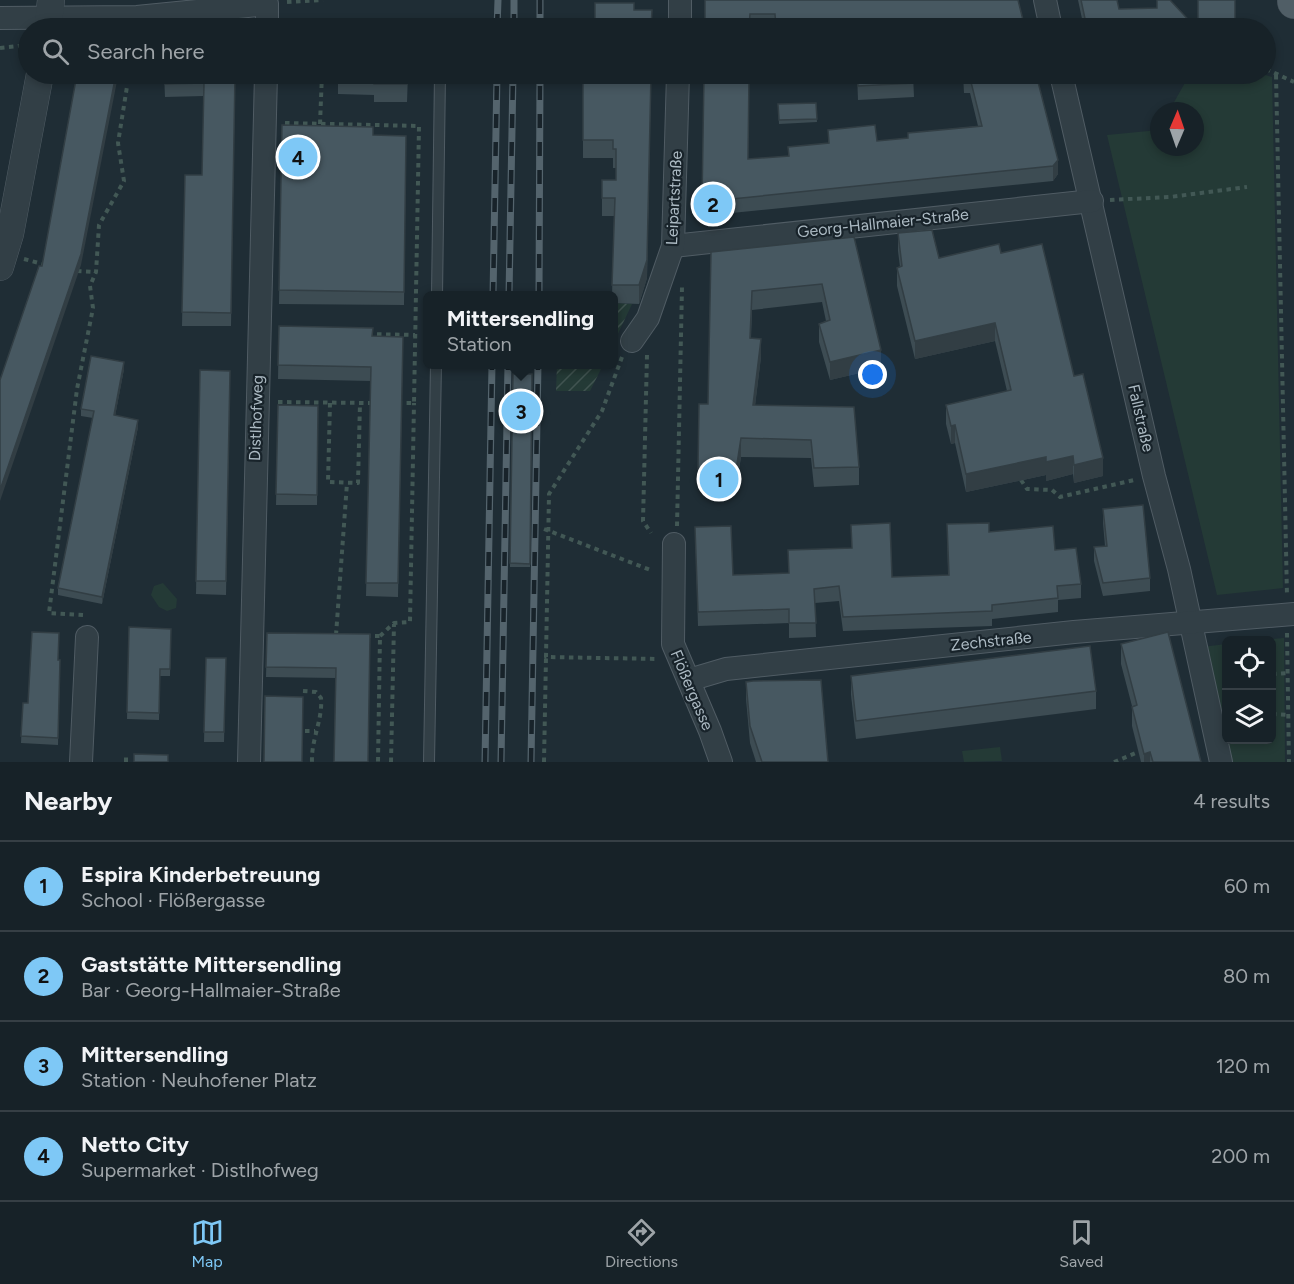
<!DOCTYPE html>
<meta charset="utf-8">
<style>
:root{--surface:#172228;--page:#242f34;--text:#f1f3f6;--muted:#9ea4a8;--line:#363f45;--accent:#7ec8f6}
body{margin:0;font-family:Figtree,sans-serif;background:var(--page);color:var(--text)}
.controls{position:absolute;right:18px;bottom:18px;display:grid;overflow:hidden;border-radius:9px;box-shadow:0 3px 9px #0003}
.controls button{width:54px;height:54px;display:grid;place-items:center;padding:0;border:0;border-bottom:2px solid var(--line);background:var(--surface);color:var(--text);font:30px sans-serif}
.compass{position:absolute;left:1150px;top:102px;width:54px;height:54px;border-radius:50%;background:var(--surface);box-shadow:0 3px 9px #0003;rotate:2deg}
.you{position:absolute;left:873px;top:375px;width:21px;height:21px;margin:-15px;border:4px solid #fff;border-radius:50%;background:#1a73e8;box-shadow:0 0 0 9px #1a73e833}
.badge{display:grid;place-items:center;width:39px;height:39px;border-radius:50%;background:var(--accent);color:#111;font-size:20px;font-weight:700}
.pin{position:absolute;translate:-50% -50%;border:3px solid #fff;box-shadow:0 2px 6px #0006}
.popup{position:absolute;left:423px;top:291px;width:195px;height:78px;box-sizing:border-box;display:grid;place-content:center;border-radius:9px;background:var(--surface);filter:drop-shadow(0 2px 4px #0005);font-size:20px;white-space:nowrap;color:var(--muted)}
.popup b{font-size:22px;color:var(--text)}
.popup::after{content:'';position:absolute;left:50%;top:100%;margin-left:-12px;border:12px solid transparent;border-top-color:var(--surface)}
.list{margin:0;padding:0;list-style:none}
h2{display:flex;justify-content:space-between;align-items:center;height:78px;margin:0;padding:0 24px;font-size:26px}
h2 small{font-size:20px;font-weight:400;color:var(--muted)}
.list li{display:grid;grid-template-columns:39px 1fr auto;gap:18px;align-items:center;box-sizing:border-box;height:90px;padding:0 24px;border-top:2px solid var(--line)}
.list b{display:block;font-size:22px;white-space:nowrap}
.list p{margin:0;font-size:20px;white-space:nowrap;color:var(--muted)}
.list em{font-size:20px;font-style:normal;color:var(--muted)}
.icon{flex:none;width:33px;height:33px;fill:none;stroke:currentColor;stroke-width:2;stroke-linecap:round;stroke-linejoin:round}
.map{position:relative;flex:none;width:1294px;height:762px;overflow:hidden}
.search{position:absolute;background:var(--surface);box-shadow:0 3px 9px #0003;left:18px;right:18px;top:18px;height:66px;display:flex;align-items:center;gap:15px;box-sizing:border-box;padding:0 21px;border-radius:33px;color:var(--muted);font-size:22px}
.sheet{height:438px;background:var(--surface)}
nav{display:flex;justify-content:space-around;align-items:center;box-sizing:border-box;height:84px;border-top:2px solid var(--line);background:var(--surface);font-size:16px;color:var(--muted)}
nav a{display:grid;justify-items:center;gap:3px}
nav .on{color:var(--accent)}
.map>svg:first-child{display:block}
.park{fill:#243a36}
.garden{fill:url(#garden-furrows)}
.lines{fill:none;stroke-linecap:round;stroke-linejoin:round}
.service-casing{stroke:#505c64;stroke-width:12}
.minor-casing{stroke:#505c64;stroke-width:24}
.tertiary-casing{stroke:#505c64;stroke-width:28}
.primary-casing{stroke:#3f4a52;stroke-width:34}
.path{stroke:#425855;stroke-width:4;stroke-dasharray:4.5 4.5;stroke-linecap:butt}
.service{stroke:#323f46;stroke-width:10}
.minor{stroke:#323f46;stroke-width:22}
.tertiary{stroke:#323f46;stroke-width:27}
.primary{stroke:#505e66;stroke-width:33}
.rail-casing{stroke:#54646d;stroke-width:7}
.rail{stroke:#18232a;stroke-width:4.5;stroke-dasharray:14;stroke-linecap:butt}
.wall{fill:#3d4c53}
.shaded-wall{fill:#323e44}
.building{fill:#475861;stroke:#323e44;stroke-width:1.5}
.labels{text-anchor:middle;dominant-baseline:central;stroke-width:4.5;stroke-linejoin:round;paint-order:stroke}
.street-label{font-size:16px;fill:#acbac3;stroke:#18232a}
</style>
<div class="map">
<svg width="1294" height="762" viewBox="0 0 1294 762">
<defs>
<pattern id="garden-furrows" width="10" height="10" patternUnits="userSpaceOnUse" patternTransform="scale(1.5)"><rect width="10" height="10" fill="#243a36"/><path d="M-1 1l2-2M0 10L10 0M9 11l2-2" fill="none" stroke="#415451"/></pattern>
</defs>
<rect width="100%" height="100%" fill="#1f2d35"/>
<g class="park">
<path d="M1190,74H1262L1272,77L1283,588L1217,595L1107,135L1159,130V147H1195V111H1169Z"/>
<path d="M163,583L177,599L176,608L167,611L159,607L151,595L154,586Z"/>
<path d="M1284,638L1285,762H1227L1202,647L1226,644V740H1272V640H1260Z"/>
<path d="M1000,747L1002,761L964,762L962,751Z"/>
</g>
<g class="garden">
<path d="M614,303L632,304L614,342Z"/>
<path d="M557,365V364L603,365L590,391H556Z"/>
</g>
<g class="lines">
<defs>
<g id="service">
<path d="M437,296L440,74"/>
<path d="M429,762L436,364"/>
</g>
<g id="minor">
<path d="M1045,0L1051,28"/>
<path d="M0,18L137,17L267,4V28"/>
<path d="M680,28V0"/>
<path d="M1061,74L1154,476L1179,569L1221,762"/>
<path d="M673,246L1092,201"/>
<path d="M632,341L648,318L673,246L678,74"/>
<path d="M674,544L673,644L710,731L721,762"/>
<path d="M689,680L726,669L1074,632L1294,614"/>
<path d="M81,762L87,637"/>
<path d="M249,762L266,74"/>
</g>
<g id="tertiary">
<path d="M48,28L51,0"/>
<path d="M0,267L10,234L40,74"/>
</g>
<path id="primary" d="M1294,0V2"/>
</defs>
<use href="#service" class="service-casing"/>
<use href="#minor" class="minor-casing"/>
<use href="#tertiary" class="tertiary-casing"/>
<use href="#primary" class="primary-casing"/>
<g class="path">
<path d="M287,2L323,0"/>
<path d="M528,19V24"/>
<path d="M1236,27L1259,28"/>
<path d="M0,48L28,45"/>
<path d="M1266,69L1294,82"/>
<path d="M1276,75L1287,596"/>
<path d="M285,123L419,126L414,403H402"/>
<path d="M320,124L322,74"/>
<path d="M1110,200L1170,197L1247,187"/>
<path d="M24,259L46,265"/>
<path d="M77,271L96,272"/>
<path d="M368,334L415,335"/>
<path d="M647,355L643,521L651,533"/>
<path d="M622,357L602,411L549,494L546,657L658,659"/>
<path d="M278,402L370,403"/>
<path d="M330,403L328,482L358,483L360,403"/>
<path d="M1021,480L1027,489L1052,490L1060,497L1134,480"/>
<path d="M677,526L682,287"/>
<path d="M544,529L653,571"/>
<path d="M83,615L49,613L77,389L93,308L90,286L96,272L99,225L124,181L118,143L129,74"/>
<path d="M1287,633L1289,762"/>
<path d="M336,635L347,483"/>
<path d="M366,636H380L378,762"/>
<path d="M380,636L394,623L410,622L414,403"/>
<path d="M1272,674L1288,673"/>
<path d="M303,691L316,692L321,698C323,719 311,740 312,762"/>
<path d="M1272,714L1288,715"/>
<path d="M305,731H315"/>
<path d="M126,762V755"/>
<path d="M391,762L394,624"/>
<path d="M544,762L546,657"/>
<path d="M1114,762L1138,752"/>
</g>
<use href="#service" class="service"/>
<use href="#minor" class="minor"/>
<use href="#tertiary" class="tertiary"/>
<use href="#primary" class="primary"/>
<defs>
<g id="rail">
<path d="M540,0V28"/>
<path d="M497,28L498,0"/>
<path d="M514,28V0"/>
<path d="M493,296L497,74"/>
<path d="M509,296L513,74"/>
<path d="M539,296L540,74"/>
<path d="M485,762L492,364"/>
<path d="M501,762L508,364"/>
<path d="M531,762L538,364"/>
</g>
</defs>
<use href="#rail" class="rail-casing"/>
<use href="#rail" class="rail"/>
</g>
<g class="wall">
<path d="M705,0L1025,28H750Z"/>
<path d="M1078,0H1117L1119,9L1157,8L1196,28H1084Z"/>
<path d="M164,74H235L231,326H182L185,175H202L204,96L165,97Z"/>
<path d="M338,74H408L407,102H374V95L338,94Z"/>
<path d="M583,74H651L647,278L639,304L614,303V296H612L614,216H602V198L616,180V168H613V158H583Z"/>
<path d="M704,74L748,159L788,156V147L828,143V130L877,141L908,138V133L978,126L970,93H964L963,74H1036L1058,174L1053,181L702,216Z"/>
<path d="M857,74H913L914,97L858,100Z"/>
<path d="M816,103L817,122L779,124L778,104Z"/>
<path d="M282,125L373,135L406,136L404,305L279,304Z"/>
<path d="M898,233L939,258L1001,253L1074,376L1103,476L1074,483L1073,474L1046,481V475L966,492L955,443L951,444L946,424V405L1007,391L995,341L915,359L897,286V268L900,267L898,251Z"/>
<path d="M854,237L881,368L830,380L819,342V324L826,321L822,302L752,310L751,338L761,357L755,405L859,467V485L814,487L811,458L741,457L736,488H698L699,404H708L711,252Z"/>
<path d="M279,326L373,336L403,337L398,597L366,596L371,381L278,379Z"/>
<path d="M124,369L115,416L138,427L102,604L58,595V588L93,418L81,416V409Z"/>
<path d="M200,370L230,371L226,595L196,594Z"/>
<path d="M513,374H532L530,567H510Z"/>
<path d="M278,405L318,406L317,505H276Z"/>
<path d="M1103,509L1150,578V591L1103,596L1094,561V547L1105,546L1103,523Z"/>
<path d="M947,524L989,532L1055,550L1081,584V598L1058,600V612L992,619V626L843,631L839,601L815,603L816,637L789,638V623L698,626L695,527L733,575L788,573L852,548L851,525L892,577L948,575Z"/>
<path d="M129,627L171,629L170,676H160L159,720L127,719Z"/>
<path d="M267,633L370,634L336,678L266,677Z"/>
<path d="M1121,644L1201,762H1141L1132,726V706L1121,664Z"/>
<path d="M206,658H226L224,742H204Z"/>
<path d="M58,660L60,667L58,745L21,743L23,703H28Z"/>
<path d="M851,676L1096,691V709L856,739L851,695Z"/>
<path d="M746,682L828,762H756L750,743L746,699Z"/>
</g>
<g class="shaded-wall">
<path d="M116,74H118V76L81,265L0,501V490Z"/>
<path d="M651,74L647,278L639,304V285Z"/>
<path d="M1058,160V174L1053,181V166Z"/>
<path d="M995,323V341L915,359V341Z"/>
<path d="M761,339V357L753,423V405Z"/>
<path d="M881,350V368L830,380V362Z"/>
<path d="M124,362V369L114,422V415Z"/>
<path d="M138,420V427L102,604V597Z"/>
<path d="M955,425V443L951,444V426Z"/>
<path d="M741,438V457L736,488V470Z"/>
<path d="M1073,456V474L1046,481V462Z"/>
<path d="M1046,457V475L966,492V474Z"/>
<path d="M1103,458V476L1074,483V465Z"/>
<path d="M1150,752V762H1144V754Z"/>
</g>
<g class="building">
<path d="M705,0H1018L1025,28H867V20L812,24L813,28H776L775,14H750L749,28H705Z"/>
<path d="M1081,0H1117L1119,9L1157,8V0H1170L1196,28H1087Z"/>
<rect x="1198" y="0" width="37" height="28"/>
<path d="M595,3H634V10H652L651,28H595Z"/>
<path d="M77,74H116L81,254L0,490V380L39,266H42Z"/>
<path d="M164,74H235L231,313L182,312L185,175H202L204,83L165,84Z"/>
<path d="M338,74H408L407,84H374V77L338,76Z"/>
<path d="M583,74H651L647,260L639,285H612L615,198H602V180H616V149H613V140H583Z"/>
<path d="M704,74H749L748,159L789,156L788,147L829,143L828,130L875,125L877,141L908,138V133L982,126L970,78L964,79V74H1036L1058,160L1053,166L702,202Z"/>
<path d="M857,74H913L914,83L858,86Z"/>
<path d="M816,103L817,119L779,120L778,104Z"/>
<path d="M282,125L373,127V135L406,136L404,292L279,290Z"/>
<path d="M932,230L939,258L999,244L1001,253L1042,244L1074,376L1083,374L1103,458L1074,465L1073,456L1046,462V457L966,474L955,425L951,426L946,405L1011,390L995,323L915,341L897,268L902,266L898,233Z"/>
<path d="M854,237L881,350L830,362L819,324L830,320L822,284L752,291L750,338L761,339L753,405L854,407L859,467L814,468L811,440L741,438L736,470L698,469L699,404H708L711,252Z"/>
<path d="M279,326L373,328L372,336L403,337L398,583H366L371,367L278,365Z"/>
<path d="M91,356L124,362L114,415L138,420L102,597L58,588L94,411L81,409Z"/>
<path d="M200,370L230,371L226,581H196Z"/>
<path d="M513,374H532L530,564L510,563Z"/>
<path d="M278,405L318,406L317,495L276,494Z"/>
<path d="M1143,505L1150,578L1103,583L1094,547L1107,546L1103,509Z"/>
<path d="M890,523L892,577L949,575L947,524L989,523V532L1053,526L1055,550L1076,548L1081,584L1057,586L1058,598L992,605V611L843,617L839,586L814,589L816,623H789V609L698,612L695,527L731,526L733,575L789,573L788,550L852,548L851,525Z"/>
<path d="M129,627L171,629L170,669H160L159,713L127,712Z"/>
<path d="M32,632L59,633L58,660H60L58,738L21,736L23,703H28Z"/>
<path d="M1168,632L1201,762H1153L1150,752L1144,754L1132,707L1137,705L1121,644Z"/>
<path d="M267,633L370,634L368,762H334L336,668L266,667Z"/>
<path d="M1090,646L1096,691L856,721L851,676Z"/>
<path d="M206,658H226L224,732H204Z"/>
<path d="M821,680L828,762H762L750,726L746,682L753,681Z"/>
<path d="M265,696L303,697L302,762H264Z"/>
<path d="M134,754L168,755V762H134Z"/>
</g>
<g class="labels">
<g class="street-label">
<text transform="translate(674 198) rotate(-87)">Leipartstraße</text>
<text transform="translate(883 223) rotate(-6)">Georg-Hallmaier-Straße</text>
<text transform="translate(256 418) rotate(-88)">Distlhofweg</text>
<text transform="translate(1141 418) rotate(77)">Fallstraße</text>
<text transform="translate(991 641) rotate(-6)">Zechstraße</text>
<text transform="translate(692 690) rotate(67)">Flößergasse</text>
</g>
</g>
</svg>
<div class="controls">
<button><svg class="icon" aria-label="locate" viewBox="0 0 24 24"><circle cx="12" cy="12" r="6"/><path d="M12 2v4M12 18v4M2 12h4M18 12h4"/></svg></button>
<button><svg class="icon" aria-label="layers" viewBox="0 0 24 24"><path d="M12 4l9 5-9 5-9-5zM3 14l9 5 9-5"/></svg></button>
</div>
<svg class="compass" viewBox="-18 -18 36 36"><path d="M0-13l5 13h-10z" fill="#e53935"/><path d="M0 13l5-13h-10z" fill="#9ea4a8"/></svg>
<div class="you"></div>
<div class="pin badge" style="left:719px;top:479px">1</div>
<div class="pin badge" style="left:713px;top:204px">2</div>
<div class="pin badge" style="left:521px;top:411px">3</div>
<div class="popup"><b>Mittersendling</b>Station</div>
<div class="pin badge" style="left:298px;top:157px">4</div>
<div class="search"><svg class="icon" aria-label="search" viewBox="0 0 24 24"><circle cx="10" cy="10" r="6"/><path d="M15 15l6 6"/></svg>Search here</div>
</div>
<section class="sheet">
<h2>Nearby<small>4 results</small></h2>
<ul class="list">
<li><span class="badge">1</span><div><b>Espira Kinderbetreuung</b><p>School · Flößergasse</p></div><em>60 m</em></li>
<li><span class="badge">2</span><div><b>Gaststätte Mittersendling</b><p>Bar · Georg-Hallmaier-Straße</p></div><em>80 m</em></li>
<li><span class="badge">3</span><div><b>Mittersendling</b><p>Station · Neuhofener Platz</p></div><em>120 m</em></li>
<li><span class="badge">4</span><div><b>Netto City</b><p>Supermarket · Distlhofweg</p></div><em>200 m</em></li>
</ul>
</section>
<nav>
<a class="on"><svg class="icon" aria-label="map" viewBox="0 0 24 24"><path d="M3 6l6-2 6 2 6-2v14l-6 2-6-2-6 2zM9 4v14M15 6v14"/></svg>Map</a>
<a><svg class="icon" aria-label="directions" viewBox="0 0 24 24"><path d="M12 3l9 9-9 9-9-9zM9 14v-3h6M13 9l2 2-2 2"/></svg>Directions</a>
<a><svg class="icon" aria-label="saved" viewBox="0 0 24 24"><path d="M7 4h10v16l-5-4-5 4z"/></svg>Saved</a>
</nav>
